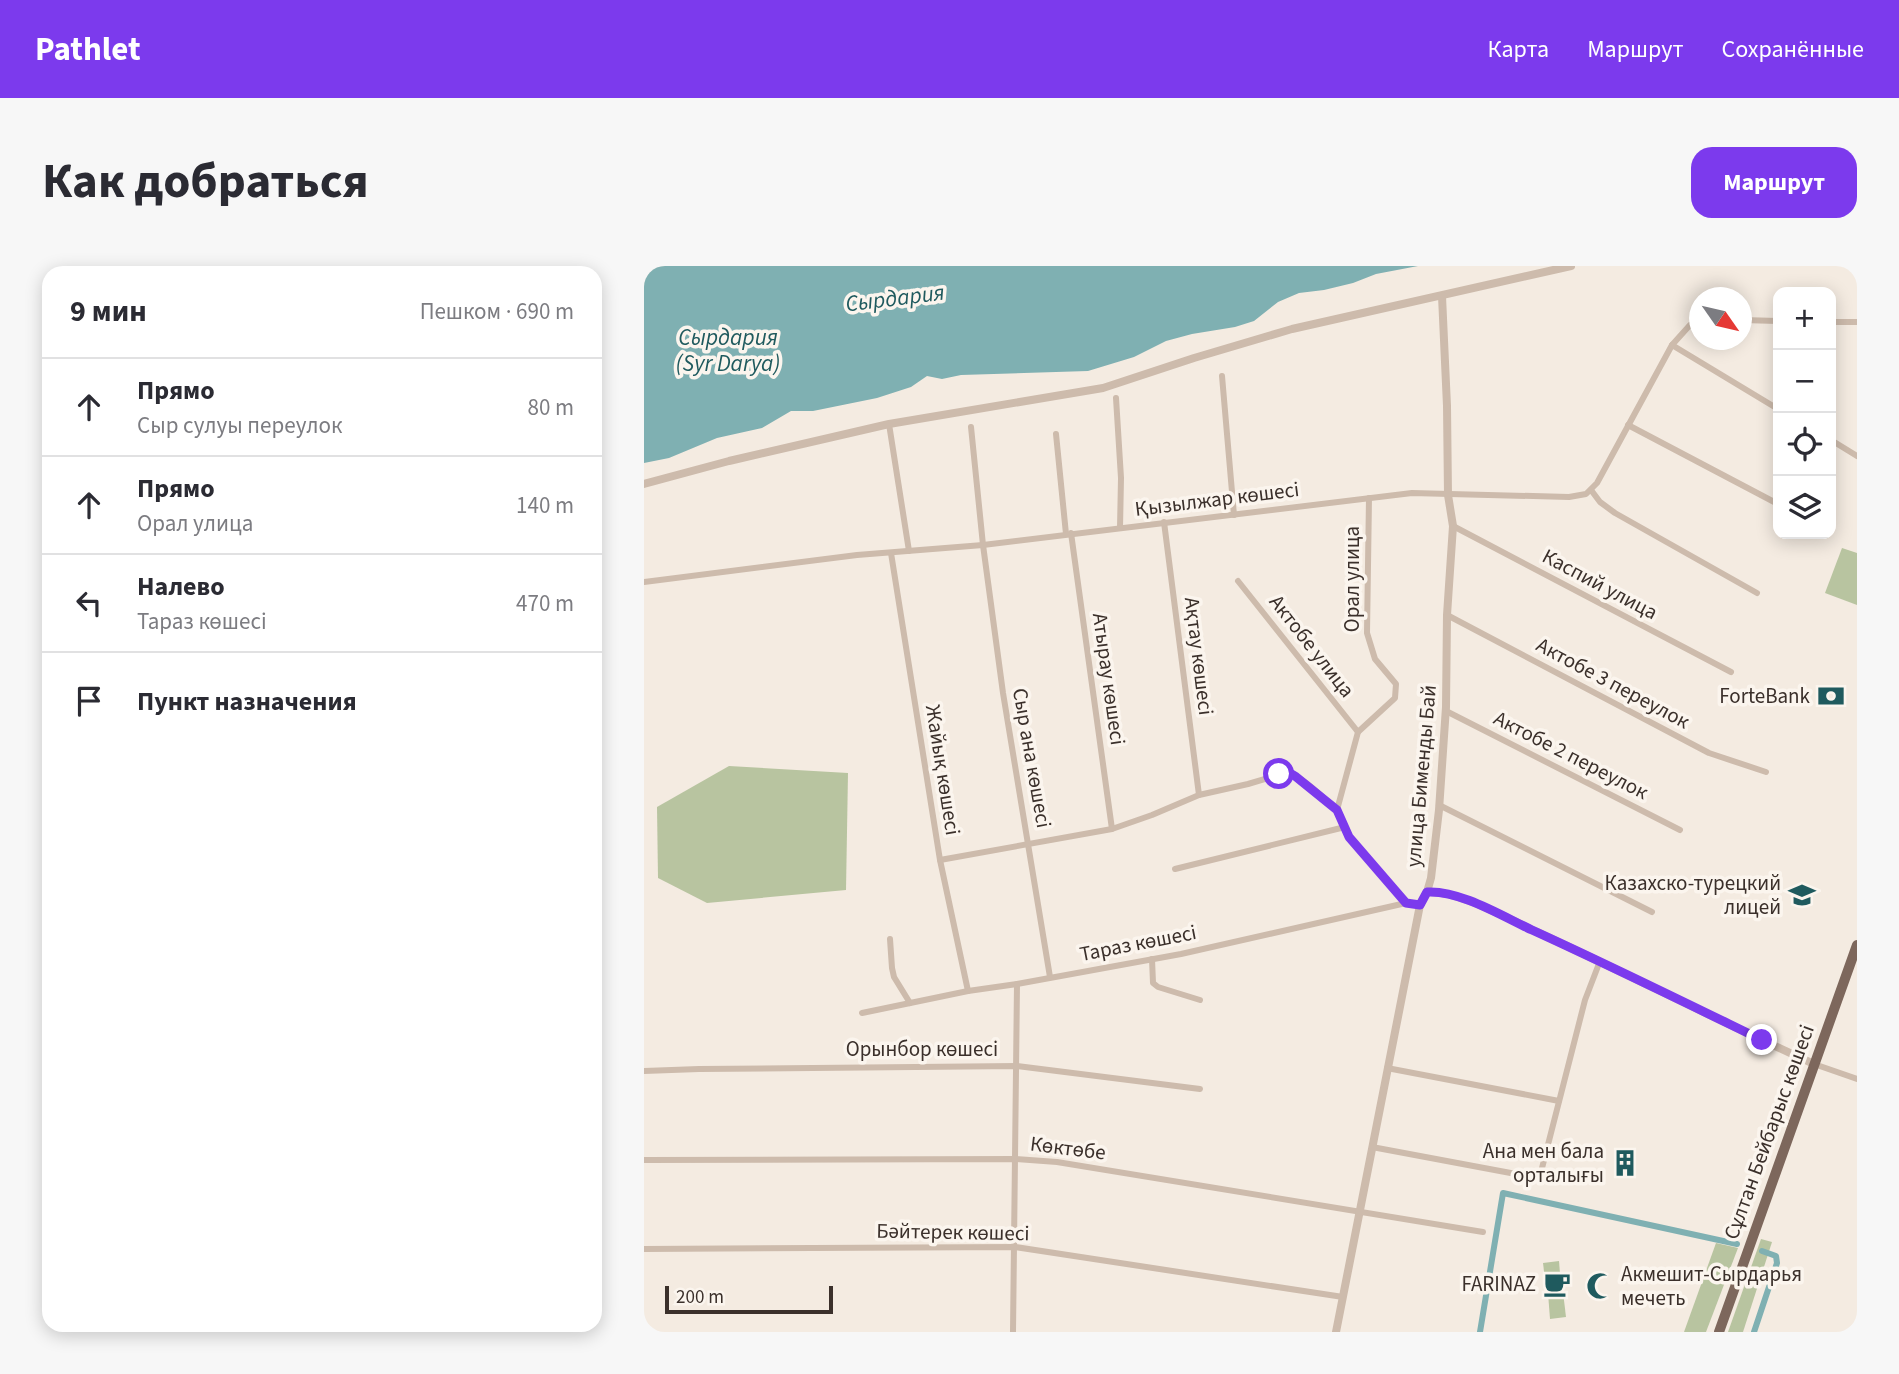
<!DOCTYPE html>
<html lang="ru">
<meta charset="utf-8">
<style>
:root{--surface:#fff;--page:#f7f7f7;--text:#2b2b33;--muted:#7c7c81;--line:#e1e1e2;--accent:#7c3aed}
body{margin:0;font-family:"Source Sans 3",sans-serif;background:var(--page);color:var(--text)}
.controls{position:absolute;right:21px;top:21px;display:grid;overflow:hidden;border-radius:14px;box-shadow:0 4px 18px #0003}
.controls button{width:63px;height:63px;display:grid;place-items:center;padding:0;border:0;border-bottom:2px solid var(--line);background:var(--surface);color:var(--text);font:35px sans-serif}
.compass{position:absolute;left:1045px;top:21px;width:63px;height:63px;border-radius:50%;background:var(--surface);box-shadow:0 4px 18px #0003;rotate:124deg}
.scale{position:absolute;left:21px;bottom:18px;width:168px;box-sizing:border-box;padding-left:7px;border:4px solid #3b302b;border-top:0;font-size:19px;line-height:24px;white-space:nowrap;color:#3b302b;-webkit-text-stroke:5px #fbf5ee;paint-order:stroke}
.stop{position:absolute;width:21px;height:21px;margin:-16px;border:5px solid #7c3aed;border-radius:50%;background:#fff}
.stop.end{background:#7c3aed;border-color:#fff;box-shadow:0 2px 7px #0008}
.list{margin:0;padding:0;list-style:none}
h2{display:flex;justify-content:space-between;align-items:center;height:91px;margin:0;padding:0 28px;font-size:30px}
h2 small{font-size:23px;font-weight:400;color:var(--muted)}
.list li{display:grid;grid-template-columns:46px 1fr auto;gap:21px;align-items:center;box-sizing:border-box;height:98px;padding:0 28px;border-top:2px solid var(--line)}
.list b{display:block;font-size:26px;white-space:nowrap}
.list p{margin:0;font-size:23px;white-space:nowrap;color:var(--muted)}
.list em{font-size:23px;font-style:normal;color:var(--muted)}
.icon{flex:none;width:38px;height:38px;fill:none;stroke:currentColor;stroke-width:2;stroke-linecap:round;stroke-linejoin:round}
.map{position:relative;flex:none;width:1213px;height:1066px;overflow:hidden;border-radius:21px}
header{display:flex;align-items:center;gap:42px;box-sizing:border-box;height:98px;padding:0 35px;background:var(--accent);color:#fff}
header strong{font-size:33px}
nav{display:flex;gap:38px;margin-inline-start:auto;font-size:24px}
.intro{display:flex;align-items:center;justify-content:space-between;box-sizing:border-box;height:168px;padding:0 42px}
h1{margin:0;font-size:49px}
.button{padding:18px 32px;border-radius:21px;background:var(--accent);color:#fff;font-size:24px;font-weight:700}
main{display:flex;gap:42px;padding:0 42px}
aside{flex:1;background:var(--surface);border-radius:21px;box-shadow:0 4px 18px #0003}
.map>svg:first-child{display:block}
.green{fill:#b8c4a0}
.water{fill:#7fb0b2}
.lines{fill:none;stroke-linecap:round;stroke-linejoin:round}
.canal{stroke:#7fb0b2;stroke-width:6}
.minor{stroke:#cdbbac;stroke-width:6}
.tertiary{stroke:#cdbbac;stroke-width:8}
.primary{stroke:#7d675c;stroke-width:10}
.route{stroke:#7c3aed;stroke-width:9}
.labels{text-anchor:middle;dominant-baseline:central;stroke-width:7;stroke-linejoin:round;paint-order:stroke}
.street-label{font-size:21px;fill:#3b302b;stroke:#fbf5ee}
.poi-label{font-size:21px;fill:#3b302b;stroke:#fbf5ee;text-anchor:end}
.water-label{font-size:23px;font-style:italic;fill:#1f5a5e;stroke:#fbf5ee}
</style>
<header>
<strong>Pathlet</strong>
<nav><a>Карта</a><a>Маршрут</a><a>Сохранённые</a></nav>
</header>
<div class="intro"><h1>Как добраться</h1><a class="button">Маршрут</a></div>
<main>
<aside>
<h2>9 мин<small>Пешком · 690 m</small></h2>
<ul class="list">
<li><svg class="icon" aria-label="ahead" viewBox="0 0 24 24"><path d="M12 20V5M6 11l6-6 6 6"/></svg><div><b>Прямо</b><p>Сыр сулуы переулок</p></div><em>80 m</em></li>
<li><svg class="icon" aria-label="ahead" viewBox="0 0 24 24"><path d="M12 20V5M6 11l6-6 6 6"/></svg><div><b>Прямо</b><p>Орал улица</p></div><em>140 m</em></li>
<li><svg class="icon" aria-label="left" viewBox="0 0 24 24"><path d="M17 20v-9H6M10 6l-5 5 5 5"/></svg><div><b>Налево</b><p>Тараз көшесі</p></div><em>470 m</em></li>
<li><svg class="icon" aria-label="arrive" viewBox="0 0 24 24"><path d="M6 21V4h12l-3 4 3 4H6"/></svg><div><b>Пункт назначения</b></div></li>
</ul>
</aside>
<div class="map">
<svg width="1213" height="1066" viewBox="0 0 1213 1066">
<rect width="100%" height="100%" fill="#f4ebe1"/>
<g class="green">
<path d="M1198,282L1213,287V339L1181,327Z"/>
<path d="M85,500L204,507L202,624L63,637L14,612L13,541Z"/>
<path d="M1117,973L1128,976L1099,1066H1084Z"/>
<path d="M1072,977L1094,982L1062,1066H1040Z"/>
<path d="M915,995L917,1020L902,1022L899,997Z"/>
<path d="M919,1026L922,1051L906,1053L904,1027Z"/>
</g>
<path class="water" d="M0,0H774L732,8L709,17L680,24L655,27L634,36L610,55L591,61L548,68L522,75L490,91L444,105L317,109L298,113L283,110L267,121L233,132L169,145H147L118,162L73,172L25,192L0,197Z"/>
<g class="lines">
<g class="canal">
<path d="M836,1066L859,927L1093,978"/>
<path d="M1110,1066L1133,997L1132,990L1118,985"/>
</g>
<g class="minor">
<path d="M1098,54L1134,55"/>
<path d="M1187,56H1213"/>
<path d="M1028,79L1134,143"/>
<path d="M578,110L590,249"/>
<path d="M472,132L477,212L476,262"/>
<path d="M245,158L265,285"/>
<path d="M984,159L1134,238"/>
<path d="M327,161L339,279L359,427L406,711"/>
<path d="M412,168L422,268"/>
<path d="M1187,174L1213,190"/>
<path d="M947,224L956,236L971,247L1113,327"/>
<path d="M725,232L723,367L731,393L752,418L751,432L714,466L693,544L705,571L762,637"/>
<path d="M520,256L555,529"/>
<path d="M809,260L1087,406"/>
<path d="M427,267L468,563"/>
<path d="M247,287L296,594L324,725"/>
<path d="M594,315L714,466"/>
<path d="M0,316L213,289L339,279L768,227L925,231L942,228L953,217L1028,79L1046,59L1056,55"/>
<path d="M803,349L1065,487L1122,506"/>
<path d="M802,445L1036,564"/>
<path d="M795,539L1008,646"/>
<path d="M296,594L468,563L508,549L555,529L604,518L641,507C657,508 680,533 693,544"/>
<path d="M531,603L701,561"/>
<path d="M246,673L248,702L250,711L266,737"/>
<path d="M508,693L509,717L514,721L556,734"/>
<path d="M218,747L324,725L373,718L537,688L762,637L776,639"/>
<path d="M1170,798L1213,813"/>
<path d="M743,802L915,835"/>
<path d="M0,805L55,803L373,800L556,823"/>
<path d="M728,881L888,911L893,910L897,906L941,734L956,695"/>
<path d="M0,894L371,893L413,896L839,966"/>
<path d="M0,983L371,981L699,1031"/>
<path d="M369,1066L373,718"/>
</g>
<g class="tertiary">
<path d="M0,218L85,195L245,158L459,122L550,92L648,63L927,0"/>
<path d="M783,626C815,624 864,653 893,666C986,709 1077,756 1170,798"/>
<path d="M692,1066L776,639L783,626L787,612L795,544L802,441L803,349L809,260L804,229L803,140L798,30"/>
</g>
<path class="primary" d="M1075,1066L1213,679"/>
</g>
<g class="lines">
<path class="route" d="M635,508L646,507L651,510L693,544L705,571L762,637L776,639L783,626C816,624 858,650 888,664C965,699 1042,737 1118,774"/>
</g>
<defs>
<symbol id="bank-bare" viewBox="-9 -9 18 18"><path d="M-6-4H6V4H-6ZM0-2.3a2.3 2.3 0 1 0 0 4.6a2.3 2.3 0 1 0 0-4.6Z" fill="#1f5a5e" stroke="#fbf5ee" stroke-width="2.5" paint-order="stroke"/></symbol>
<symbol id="school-bare" viewBox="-9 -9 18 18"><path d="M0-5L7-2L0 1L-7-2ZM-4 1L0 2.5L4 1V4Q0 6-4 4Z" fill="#1f5a5e" stroke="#fbf5ee" stroke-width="2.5" paint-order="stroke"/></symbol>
<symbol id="building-bare" viewBox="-9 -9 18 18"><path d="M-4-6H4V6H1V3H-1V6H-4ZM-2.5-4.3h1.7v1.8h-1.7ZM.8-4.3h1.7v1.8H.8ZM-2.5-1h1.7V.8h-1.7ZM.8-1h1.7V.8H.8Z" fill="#1f5a5e" stroke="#fbf5ee" stroke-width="2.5" paint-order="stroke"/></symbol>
<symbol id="cafe-bare" viewBox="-9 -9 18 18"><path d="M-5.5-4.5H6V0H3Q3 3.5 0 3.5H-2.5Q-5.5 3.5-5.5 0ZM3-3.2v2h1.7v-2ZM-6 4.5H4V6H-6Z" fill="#1f5a5e" stroke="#fbf5ee" stroke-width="2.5" paint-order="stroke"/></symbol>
<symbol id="mosque-bare" viewBox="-9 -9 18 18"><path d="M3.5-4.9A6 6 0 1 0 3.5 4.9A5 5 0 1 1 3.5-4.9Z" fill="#1f5a5e" stroke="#fbf5ee" stroke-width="2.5" paint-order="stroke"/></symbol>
</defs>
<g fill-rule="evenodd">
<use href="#bank-bare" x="1168" y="411" width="38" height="38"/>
<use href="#school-bare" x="1139" y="610" width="38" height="38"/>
<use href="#building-bare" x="962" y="878" width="38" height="38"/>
<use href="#cafe-bare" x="894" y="999" width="38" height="38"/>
<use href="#mosque-bare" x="937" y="1001" width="38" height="38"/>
</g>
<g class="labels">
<g class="street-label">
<text transform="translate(573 233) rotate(-7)">Қызылжар көшесі</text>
<text transform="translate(708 313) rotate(-90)">Орал улица</text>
<text transform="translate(956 318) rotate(28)">Каспий улица</text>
<text transform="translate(668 380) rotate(52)">Актобе улица</text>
<text transform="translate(555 390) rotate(83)">Ақтау көшесі</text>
<text transform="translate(465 413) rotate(82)">Атырау көшесі</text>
<text transform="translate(969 417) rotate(28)">Актобе 3 переулок</text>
<text transform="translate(927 489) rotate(27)">Актобе 2 переулок</text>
<text transform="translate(388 492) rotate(80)">Сыр ана көшесі</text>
<text transform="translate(299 504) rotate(81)">Жайық көшесі</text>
<text transform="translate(777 510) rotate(-85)">улица Бименды Бай</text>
<text transform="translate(494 677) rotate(-11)">Тараз көшесі</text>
<text x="278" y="783">Орынбор көшесі</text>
<text transform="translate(1125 866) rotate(-70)">Сұлтан Бейбарыс көшесі</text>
<text transform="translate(424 882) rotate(7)">Көктөбе</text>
<text transform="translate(309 966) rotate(1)">Бәйтерек көшесі</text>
</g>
<g class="poi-label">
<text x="1166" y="430">ForteBank</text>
<text x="1137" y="617">Казахско-турецкий<tspan x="1137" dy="24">лицей</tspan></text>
<text x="960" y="885">Ана мен бала<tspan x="960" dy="24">орталығы</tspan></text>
<text x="977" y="1008" text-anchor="start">Акмешит-Сырдарья<tspan x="977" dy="24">мечеть</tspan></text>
<text x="892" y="1018">FARINAZ</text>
</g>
<g class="water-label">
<text transform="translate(251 32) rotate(-7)">Сырдария</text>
<text x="84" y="71">Сырдария<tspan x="84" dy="26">(Syr Darya)</tspan></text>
</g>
</g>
</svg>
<div class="controls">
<button>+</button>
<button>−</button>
<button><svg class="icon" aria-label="locate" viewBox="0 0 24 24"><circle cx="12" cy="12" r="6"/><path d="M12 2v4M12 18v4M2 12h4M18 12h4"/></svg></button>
<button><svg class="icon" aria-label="layers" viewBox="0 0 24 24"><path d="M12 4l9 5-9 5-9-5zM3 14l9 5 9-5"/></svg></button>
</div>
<svg class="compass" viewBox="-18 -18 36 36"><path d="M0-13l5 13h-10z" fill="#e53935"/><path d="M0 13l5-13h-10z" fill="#7c7c81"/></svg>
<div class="scale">200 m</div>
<div class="stop" style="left:635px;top:508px"></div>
<div class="stop end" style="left:1118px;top:774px"></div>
</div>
</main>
